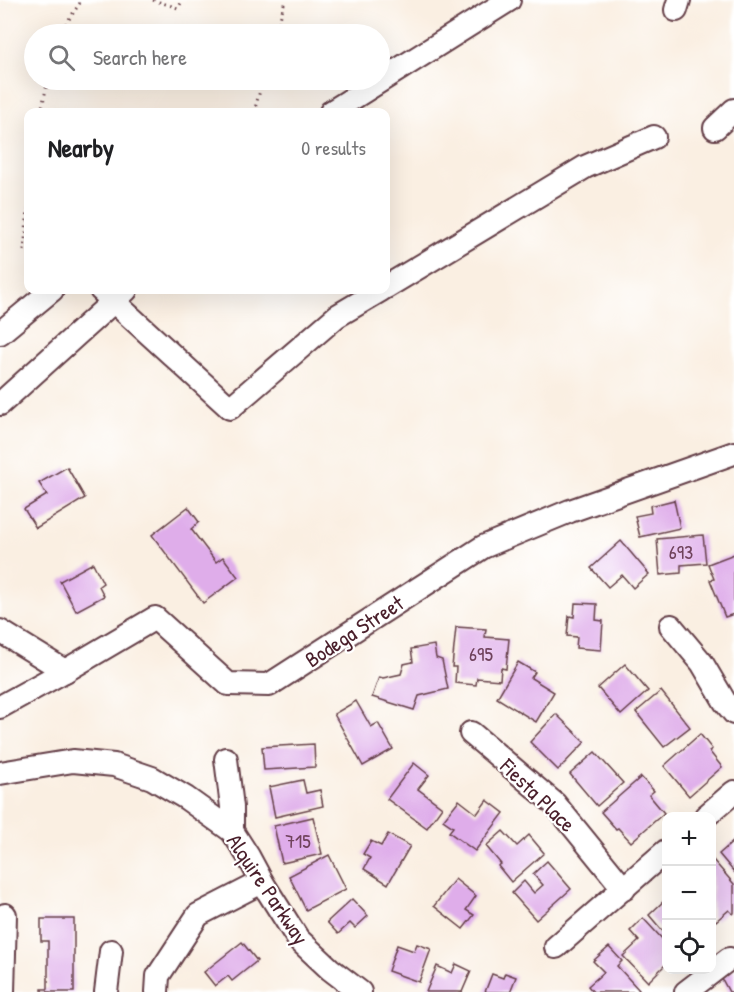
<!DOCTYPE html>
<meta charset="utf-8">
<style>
:root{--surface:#fff;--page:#f6f6f6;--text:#202124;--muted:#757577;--line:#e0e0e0}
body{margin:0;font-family:"Patrick Hand",sans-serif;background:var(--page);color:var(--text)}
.controls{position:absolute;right:18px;bottom:18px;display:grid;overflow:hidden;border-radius:12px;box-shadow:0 6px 24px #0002}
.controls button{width:54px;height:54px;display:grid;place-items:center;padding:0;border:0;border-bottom:2px solid var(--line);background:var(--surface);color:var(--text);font:30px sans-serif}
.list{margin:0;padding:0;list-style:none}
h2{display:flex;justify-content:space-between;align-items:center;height:78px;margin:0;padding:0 24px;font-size:26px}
h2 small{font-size:20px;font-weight:400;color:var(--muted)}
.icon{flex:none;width:33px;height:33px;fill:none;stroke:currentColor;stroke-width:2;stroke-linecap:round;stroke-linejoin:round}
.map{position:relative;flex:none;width:734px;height:992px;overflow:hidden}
.search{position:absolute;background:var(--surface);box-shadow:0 6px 24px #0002;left:24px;top:24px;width:366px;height:66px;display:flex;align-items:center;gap:15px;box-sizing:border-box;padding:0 21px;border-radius:33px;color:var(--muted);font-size:22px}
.panel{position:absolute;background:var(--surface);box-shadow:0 6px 24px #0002;left:24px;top:108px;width:366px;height:186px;border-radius:12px}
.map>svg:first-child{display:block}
.building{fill:#dfadea}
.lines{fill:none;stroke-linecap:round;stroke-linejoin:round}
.minor-casing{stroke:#643e46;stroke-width:26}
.path{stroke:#643e46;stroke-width:3;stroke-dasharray:1.5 4.5;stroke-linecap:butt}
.minor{stroke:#fff;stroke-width:22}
.labels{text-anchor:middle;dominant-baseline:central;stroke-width:4.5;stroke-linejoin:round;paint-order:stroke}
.number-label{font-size:20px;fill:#6f425b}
.street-label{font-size:22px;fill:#4a1f2b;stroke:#fff}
</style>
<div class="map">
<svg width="734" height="992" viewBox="0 0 734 992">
<rect width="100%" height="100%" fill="#fff"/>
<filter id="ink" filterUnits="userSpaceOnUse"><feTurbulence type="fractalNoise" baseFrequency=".0167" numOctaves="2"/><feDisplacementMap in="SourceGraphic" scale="12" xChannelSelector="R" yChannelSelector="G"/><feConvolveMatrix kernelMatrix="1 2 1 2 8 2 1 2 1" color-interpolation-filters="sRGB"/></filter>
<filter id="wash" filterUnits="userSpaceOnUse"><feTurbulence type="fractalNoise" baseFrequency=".008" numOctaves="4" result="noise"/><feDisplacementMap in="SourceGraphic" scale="24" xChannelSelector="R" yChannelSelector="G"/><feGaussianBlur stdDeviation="1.35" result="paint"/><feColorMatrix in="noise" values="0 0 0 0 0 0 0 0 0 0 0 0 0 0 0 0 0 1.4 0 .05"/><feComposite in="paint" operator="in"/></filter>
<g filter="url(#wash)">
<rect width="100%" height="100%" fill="#faefe2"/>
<g id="blocks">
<g class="building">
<path d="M67,467L85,498L36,528L24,509L47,495L39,483Z"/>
<path d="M674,500L680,528L640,537L635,516L651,513L650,506Z"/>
<path d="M188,507L199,522L191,529L216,562L223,557L238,577L203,603L152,535Z"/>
<path d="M703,535L706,563L681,565V573L660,575L657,539Z"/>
<path d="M621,541L649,574L633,588L622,575L608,587L591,568Z"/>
<path d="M734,554V614L725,617L710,580L714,579L708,564Z"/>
<path d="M93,563L103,583L99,586L104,596L76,611L60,581Z"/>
<path d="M575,603L597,604L596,620L603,621L601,650L576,648L577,637L567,636L569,616L574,617Z"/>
<path d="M456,627L486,629L485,637L509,639L506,669L501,668L500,680L477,678L476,685L455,683L456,667H452Z"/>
<path d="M434,645L436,658L442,660L448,689L419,696L414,710L372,697L379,677L383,678L401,674L404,664L413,662L411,649Z"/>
<path d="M518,662L535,672L531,678L554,692L536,722L497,698Z"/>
<path d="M625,664L648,691L621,715L598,688Z"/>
<path d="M661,691L690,727L664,747L636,712Z"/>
<path d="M356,701L371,727L378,723L393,749L363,766L334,714Z"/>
<path d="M556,714L585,742L558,770L530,742Z"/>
<path d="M700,734L712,749L709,751L722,767L689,796L664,766Z"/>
<path d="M314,744L315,767L264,770L262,747Z"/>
<path d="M595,752L623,783L597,806L570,774Z"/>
<path d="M414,763L429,775L418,789L442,807L427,828L387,799Z"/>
<path d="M641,777L654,791L649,795L664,813L631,842L618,828L616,829L601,812Z"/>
<path d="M303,780L306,793L320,790L323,806L275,817L269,787Z"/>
<path d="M459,800L477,814L487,800L504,813L475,851L449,832L453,827L443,820Z"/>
<path d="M313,817L322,854L282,863L274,826Z"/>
<path d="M503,831L517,846L529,835L544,853L511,882L498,866L501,864L486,846Z"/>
<path d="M388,834L410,846L388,884L364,869L370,858L363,854L371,841L381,846Z"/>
<path d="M734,841V872L719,854Z"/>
<path d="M329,855L346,889L306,910L289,876Z"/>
<path d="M713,860L734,884V913L733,914L729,910L716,921L712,916V861Z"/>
<path d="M547,861L571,889L536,920L512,893L524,881L534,893L543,885L533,874Z"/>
<path d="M455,879L476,896L466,910L474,915L463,929L434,906Z"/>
<path d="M352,899L368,916L355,928L350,923L338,934L327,922Z"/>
<path d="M666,899V935L649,915Z"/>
<path d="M643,918L666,943V964L648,982L623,956L639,941L630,931Z"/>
<path d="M41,919H74V992H42V989H48V941H41Z"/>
<path d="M242,942L257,961L232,981L228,976L215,986L204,972Z"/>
<path d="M417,944L431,949L419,982L388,971L397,945L414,951Z"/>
<path d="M609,947L622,961L617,966L639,990L637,992H593L588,986L604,972L593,961Z"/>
<path d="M456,964L471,971L462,992H426L437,966L452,973Z"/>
<path d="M734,970V992H729L721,977Z"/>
<path d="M505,973L516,977L510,992H485L492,974L503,978Z"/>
</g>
</g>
</g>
<g filter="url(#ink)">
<use href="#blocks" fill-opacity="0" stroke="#643e46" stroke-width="1.5"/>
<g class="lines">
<defs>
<g id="minor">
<path d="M676,10L679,0"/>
<path d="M331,112L509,0"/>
<path d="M715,128L734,110"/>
<path d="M386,287L585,167L654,137"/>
<path d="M101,290L230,408L337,316L381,290"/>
<path d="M0,333L52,290"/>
<path d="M0,404L126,290"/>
<path d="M671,626L702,663L725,702L734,713"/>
<path d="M0,631L65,671L155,618L228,684L269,685L483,547L570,511L734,453"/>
<path d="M0,707L65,671"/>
<path d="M471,733L555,804L624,889"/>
<path d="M226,759L232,807V831"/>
<path d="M0,773L73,761L114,765L152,778L186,798L232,831L248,856L262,882L298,939L330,969L360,992"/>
<path d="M706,816L734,792"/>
<path d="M556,947L666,851"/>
<path d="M3,992L5,915"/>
<path d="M106,992L111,951"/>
<path d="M157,992L158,976L198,915L262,882"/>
<path d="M686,992L729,959"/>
</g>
</defs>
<use href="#minor" class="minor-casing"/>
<g class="path">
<path d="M153,0L178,8L183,0"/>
<path d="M59,34L82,0"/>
<path d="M276,34L285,0"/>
<path d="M41,112L48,80"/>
<path d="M254,112L263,80"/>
<path d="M24,251L28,209"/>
</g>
<use href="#minor" class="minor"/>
</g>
</g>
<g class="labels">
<g class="number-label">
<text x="681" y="551">693</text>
<text x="481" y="653">695</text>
<text x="298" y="840">715</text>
</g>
<g class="street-label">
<text transform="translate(354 631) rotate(-33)">Bodega Street</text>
<text transform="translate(538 795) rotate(44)">Fiesta Place</text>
<text transform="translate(268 889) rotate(56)">Alquire Parkway</text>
</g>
</g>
</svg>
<div class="controls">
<button>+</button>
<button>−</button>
<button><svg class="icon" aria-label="locate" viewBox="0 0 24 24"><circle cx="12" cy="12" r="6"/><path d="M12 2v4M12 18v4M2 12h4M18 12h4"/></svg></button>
</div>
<div class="search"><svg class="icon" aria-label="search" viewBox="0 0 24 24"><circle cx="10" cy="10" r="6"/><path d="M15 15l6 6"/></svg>Search here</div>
<section class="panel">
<h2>Nearby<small>0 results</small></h2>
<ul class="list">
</ul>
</section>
</div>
